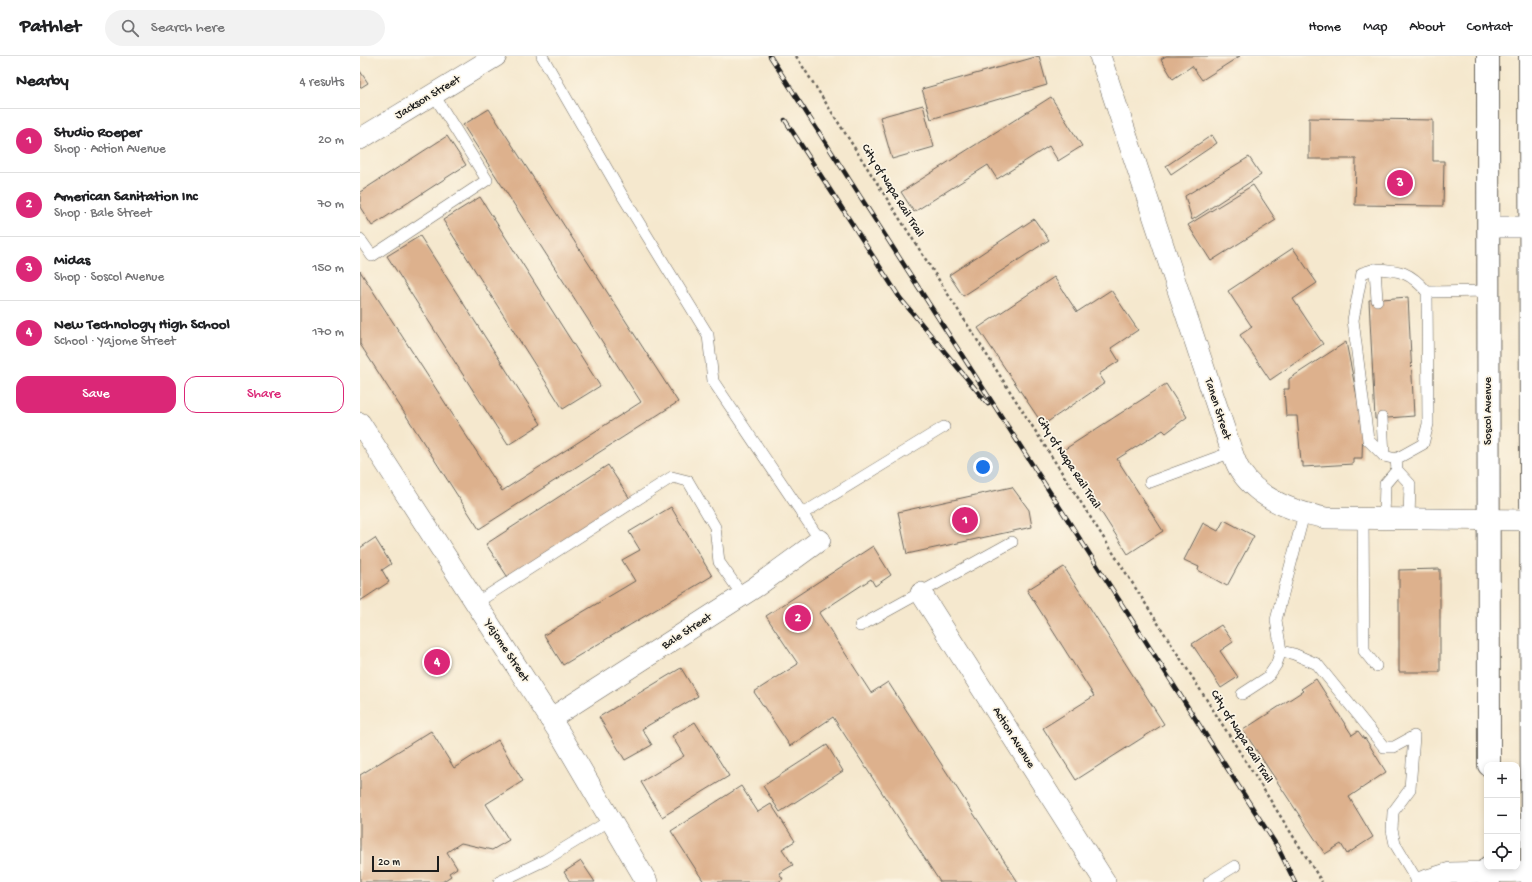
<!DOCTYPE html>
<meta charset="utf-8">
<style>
:root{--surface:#fff;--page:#f2f2f2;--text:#202124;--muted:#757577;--line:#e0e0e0;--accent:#db2777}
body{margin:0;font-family:"Gochi Hand",sans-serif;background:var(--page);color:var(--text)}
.controls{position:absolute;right:12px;bottom:12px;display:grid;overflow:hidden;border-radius:8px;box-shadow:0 2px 6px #0003}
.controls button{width:36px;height:36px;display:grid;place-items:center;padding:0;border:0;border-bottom:1px solid var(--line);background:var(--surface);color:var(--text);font:20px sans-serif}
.scale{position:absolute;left:12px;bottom:10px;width:67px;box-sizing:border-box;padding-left:4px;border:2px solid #1c1c1c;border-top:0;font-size:11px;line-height:14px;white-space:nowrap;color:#1c1c1c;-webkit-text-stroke:3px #fcf5e5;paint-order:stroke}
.you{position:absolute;left:623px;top:411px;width:14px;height:14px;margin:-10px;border:3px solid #fff;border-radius:50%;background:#1a73e8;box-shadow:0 0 0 6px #1a73e833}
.badge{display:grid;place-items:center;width:26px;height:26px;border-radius:50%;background:var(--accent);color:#fff;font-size:13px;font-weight:700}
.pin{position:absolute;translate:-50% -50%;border:2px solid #fff;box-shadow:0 1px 4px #0006}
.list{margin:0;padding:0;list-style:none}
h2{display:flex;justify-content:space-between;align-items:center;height:52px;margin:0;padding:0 16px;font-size:17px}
h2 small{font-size:13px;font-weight:400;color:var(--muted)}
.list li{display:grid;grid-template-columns:26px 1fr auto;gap:12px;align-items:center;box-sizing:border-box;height:64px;padding:0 16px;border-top:1px solid var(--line)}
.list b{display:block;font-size:15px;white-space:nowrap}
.list p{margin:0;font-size:13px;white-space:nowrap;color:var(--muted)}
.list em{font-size:13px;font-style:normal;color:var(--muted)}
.actions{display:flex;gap:8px;padding:12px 16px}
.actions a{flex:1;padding:9px 0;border:1px solid var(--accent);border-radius:12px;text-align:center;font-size:14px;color:var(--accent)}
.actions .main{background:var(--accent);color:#fff}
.icon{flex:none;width:22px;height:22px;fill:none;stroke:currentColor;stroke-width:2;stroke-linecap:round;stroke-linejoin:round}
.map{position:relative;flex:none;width:1172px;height:826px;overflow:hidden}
header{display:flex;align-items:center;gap:24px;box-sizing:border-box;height:56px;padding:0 20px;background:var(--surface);border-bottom:1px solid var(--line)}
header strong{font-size:19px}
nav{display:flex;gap:22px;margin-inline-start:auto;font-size:14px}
.search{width:280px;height:36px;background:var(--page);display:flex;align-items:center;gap:10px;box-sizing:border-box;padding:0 14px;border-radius:22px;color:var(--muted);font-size:15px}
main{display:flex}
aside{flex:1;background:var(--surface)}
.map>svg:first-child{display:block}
.building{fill:#ddb18d}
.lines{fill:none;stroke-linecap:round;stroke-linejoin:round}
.service-casing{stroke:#68635a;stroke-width:12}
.minor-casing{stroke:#68635a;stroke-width:22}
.secondary-casing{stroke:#68635a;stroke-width:24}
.path{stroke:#68635a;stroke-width:2.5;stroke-dasharray:3 3;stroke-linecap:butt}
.service{stroke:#fff;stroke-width:11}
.minor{stroke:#fff;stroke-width:21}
.secondary{stroke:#fff;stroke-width:22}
.rail-casing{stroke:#1c1c1c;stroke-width:4.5}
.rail{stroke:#fcf5e5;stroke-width:3;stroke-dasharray:9;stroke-linecap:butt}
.labels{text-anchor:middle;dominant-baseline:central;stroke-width:3.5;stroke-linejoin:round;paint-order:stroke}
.street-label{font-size:12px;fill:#1c1c1c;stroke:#fcf5e5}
</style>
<header>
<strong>Pathlet</strong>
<div class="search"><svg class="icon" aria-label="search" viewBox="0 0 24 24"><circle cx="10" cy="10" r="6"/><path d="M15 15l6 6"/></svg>Search here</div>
<nav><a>Home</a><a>Map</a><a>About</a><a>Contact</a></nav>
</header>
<main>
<aside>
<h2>Nearby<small>4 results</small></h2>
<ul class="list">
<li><span class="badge">1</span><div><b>Studio Roeper</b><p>Shop · Action Avenue</p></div><em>20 m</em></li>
<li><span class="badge">2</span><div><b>American Sanitation Inc</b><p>Shop · Bale Street</p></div><em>70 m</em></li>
<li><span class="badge">3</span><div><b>Midas</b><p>Shop · Soscol Avenue</p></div><em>150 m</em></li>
<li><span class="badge">4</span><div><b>New Technology High School</b><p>School · Yajome Street</p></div><em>170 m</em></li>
</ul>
<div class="actions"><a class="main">Save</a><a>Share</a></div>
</aside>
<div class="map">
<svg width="1172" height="826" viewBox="0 0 1172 826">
<rect width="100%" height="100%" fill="#fcf5e5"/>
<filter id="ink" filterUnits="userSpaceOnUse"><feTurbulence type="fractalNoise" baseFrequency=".025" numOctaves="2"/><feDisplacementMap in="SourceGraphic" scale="8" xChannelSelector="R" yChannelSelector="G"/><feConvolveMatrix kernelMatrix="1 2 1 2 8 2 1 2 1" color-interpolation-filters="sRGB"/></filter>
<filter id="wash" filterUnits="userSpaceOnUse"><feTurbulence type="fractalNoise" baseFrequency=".012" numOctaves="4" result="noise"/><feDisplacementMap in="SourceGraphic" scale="16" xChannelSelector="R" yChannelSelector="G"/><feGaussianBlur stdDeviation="0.9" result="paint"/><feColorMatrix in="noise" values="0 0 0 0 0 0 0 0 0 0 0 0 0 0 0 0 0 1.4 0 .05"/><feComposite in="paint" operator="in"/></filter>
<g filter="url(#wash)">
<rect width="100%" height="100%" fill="#f5e8ce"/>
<g id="blocks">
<g class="building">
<path d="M679,0L687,29L571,63L562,33Z"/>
<path d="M806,0H880L842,24L832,10L813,23L801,3Z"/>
<path d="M0,15L8,27L0,32Z"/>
<path d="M691,41L722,90L698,105L689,90L637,123L628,109L554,156L541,136Z"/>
<path d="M563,49L574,91L532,103L520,61Z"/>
<path d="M129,53L318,346L119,473L0,288V215L142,435L281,346L103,69Z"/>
<path d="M949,62L1073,64V105H1084L1083,150L995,149L996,103H949Z"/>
<path d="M852,79L857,87L811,118L806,110Z"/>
<path d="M87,80L106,109L12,170L0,151V136Z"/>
<path d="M889,101L901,119L832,164L825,140Z"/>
<path d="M893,129L916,164L851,205L828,169Z"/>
<path d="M120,141L240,330L203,353L83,164Z"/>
<path d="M674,163L689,184L603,240L589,219Z"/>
<path d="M60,180L181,368L148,389L27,200Z"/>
<path d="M933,192L957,227L933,243L963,288L910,324L880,279L892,271L868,235Z"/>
<path d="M694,221L717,256L751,234L778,274L751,292L759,305L739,318L745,327L683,369L618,272Z"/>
<path d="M1048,241L1054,360L1015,363L1009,244Z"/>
<path d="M986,286L1003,370L1002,402H993V408L943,411V406H941L937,360H926L924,333H929V323Z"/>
<path d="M806,328L827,361L806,377L803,374L757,403L803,475L768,498L702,395Z"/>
<path d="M248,409L270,443L149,523L126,488Z"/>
<path d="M652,431L669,454L672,471L547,498L538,456Z"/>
<path d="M311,451L352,520L203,609L184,579L275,525L262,504L280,494L269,476Z"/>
<path d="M864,464L894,480L867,530L838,514L839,511L824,504L843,467L858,475Z"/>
<path d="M15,482L31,508L22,514L29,526L0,545V492Z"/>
<path d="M513,490L531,519L515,530L511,523L459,557L511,637L528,626L658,826H580L473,661L430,690L394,636L438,608L406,560Z"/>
<path d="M704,511L804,668L716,724L683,672L734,640L667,534Z"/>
<path d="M1080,513V616H1039V514Z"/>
<path d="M861,569L873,586L860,595L878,621L861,632L832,588Z"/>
<path d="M321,612L338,640L282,673L292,689L265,704L239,661Z"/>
<path d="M956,623L992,679L998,675L1004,683L1005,682L1026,716L989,741L1013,781L987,798L981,788L965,798L883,674L943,635L941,633Z"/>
<path d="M335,666L369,720L302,761L281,726L324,700L312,680Z"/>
<path d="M71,675L94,712L138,684L163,725L126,748L149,784L132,794L101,787L87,796L97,812L89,817L91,820L82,826H0V719Z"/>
<path d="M467,689L483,715L420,756L403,730Z"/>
<path d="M381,730L398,756L411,748L435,785L422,793L433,809L419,817L423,823L418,826H344L311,775Z"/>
<path d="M221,805L235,826H210L204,816Z"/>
</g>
</g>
</g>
<g filter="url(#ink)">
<use href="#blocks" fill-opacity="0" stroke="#68635a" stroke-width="1"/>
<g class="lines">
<defs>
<g id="service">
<path d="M182,0L262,139L348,279L353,325L460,484"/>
<path d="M0,183L12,200L127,124L74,39"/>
<path d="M1015,213C1040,214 1050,216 1067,236L1068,368L1063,388L1036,403L1024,400L1008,384L993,264L1002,217Z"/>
<path d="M1015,213L1017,244"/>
<path d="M1067,236L1129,235"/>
<path d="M1022,362L1024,400"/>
<path d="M1036,403L1037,414L1050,428L1049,463"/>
<path d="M790,426L872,396"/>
<path d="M442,458L584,371"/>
<path d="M1003,462L1004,595L1016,610"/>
<path d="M1024,462L1025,428L1037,414"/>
<path d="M116,547L312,421L328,425L355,471L359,506L383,540"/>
<path d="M500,570L652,486"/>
<path d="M921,595L934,598L957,608L1024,691H1034L1054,680L1050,733L1033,756L1032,774L1035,788L1058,826"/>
<path d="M882,638L908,621L916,609L921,595L916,564L944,458"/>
<path d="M139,826L185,804L249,765"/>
<path d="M849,826L875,810"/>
</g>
<g id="minor">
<path d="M740,0L872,396C874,402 877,410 881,416C899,443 935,456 966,462L1171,464"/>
<path d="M0,83L136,0"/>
<path d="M1129,171H1172"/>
<path d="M0,367L202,681L287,826"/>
<path d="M561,537L745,826"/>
<path d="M190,663L397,530L460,484"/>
<path d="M1061,826L1090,817L1172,815"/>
</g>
<g id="secondary">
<path d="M1128,0L1129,709"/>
<path d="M1170,0L1172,826"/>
<path d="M1129,811V826"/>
</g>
</defs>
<use href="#service" class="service-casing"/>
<use href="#minor" class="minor-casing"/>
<use href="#secondary" class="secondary-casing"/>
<path class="path" d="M436,0C611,275 788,550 962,826"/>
<use href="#service" class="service"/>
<use href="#minor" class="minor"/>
<use href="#secondary" class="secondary"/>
<defs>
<g id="rail">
<path d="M410,0L917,790L935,826"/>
<path d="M425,64L540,242L628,348"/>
</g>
</defs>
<use href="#rail" class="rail-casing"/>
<use href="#rail" class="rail"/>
</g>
</g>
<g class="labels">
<g class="street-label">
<text transform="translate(68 42) rotate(-31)">Jackson Street</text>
<text transform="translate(532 135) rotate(58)">City of Napa Rail Trail</text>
<text transform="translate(857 353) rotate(72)">Tanen Street</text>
<text transform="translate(1129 355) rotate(-90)">Soscol Avenue</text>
<text transform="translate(708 407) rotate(57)">City of Napa Rail Trail</text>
<text transform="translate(327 576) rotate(-33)">Bale Street</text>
<text transform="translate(146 595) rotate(57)">Yajome Street</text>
<text transform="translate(881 681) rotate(58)">City of Napa Rail Trail</text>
<text transform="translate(653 682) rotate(58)">Action Avenue</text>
</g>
</g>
</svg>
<div class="controls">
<button>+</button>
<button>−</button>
<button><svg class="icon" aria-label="locate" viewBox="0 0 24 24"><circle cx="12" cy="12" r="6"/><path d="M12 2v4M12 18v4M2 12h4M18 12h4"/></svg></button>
</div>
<div class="scale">20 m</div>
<div class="you"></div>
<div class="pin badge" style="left:605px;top:464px">1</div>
<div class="pin badge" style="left:438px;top:562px">2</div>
<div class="pin badge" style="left:1040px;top:127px">3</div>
<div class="pin badge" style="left:77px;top:606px">4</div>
</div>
</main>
